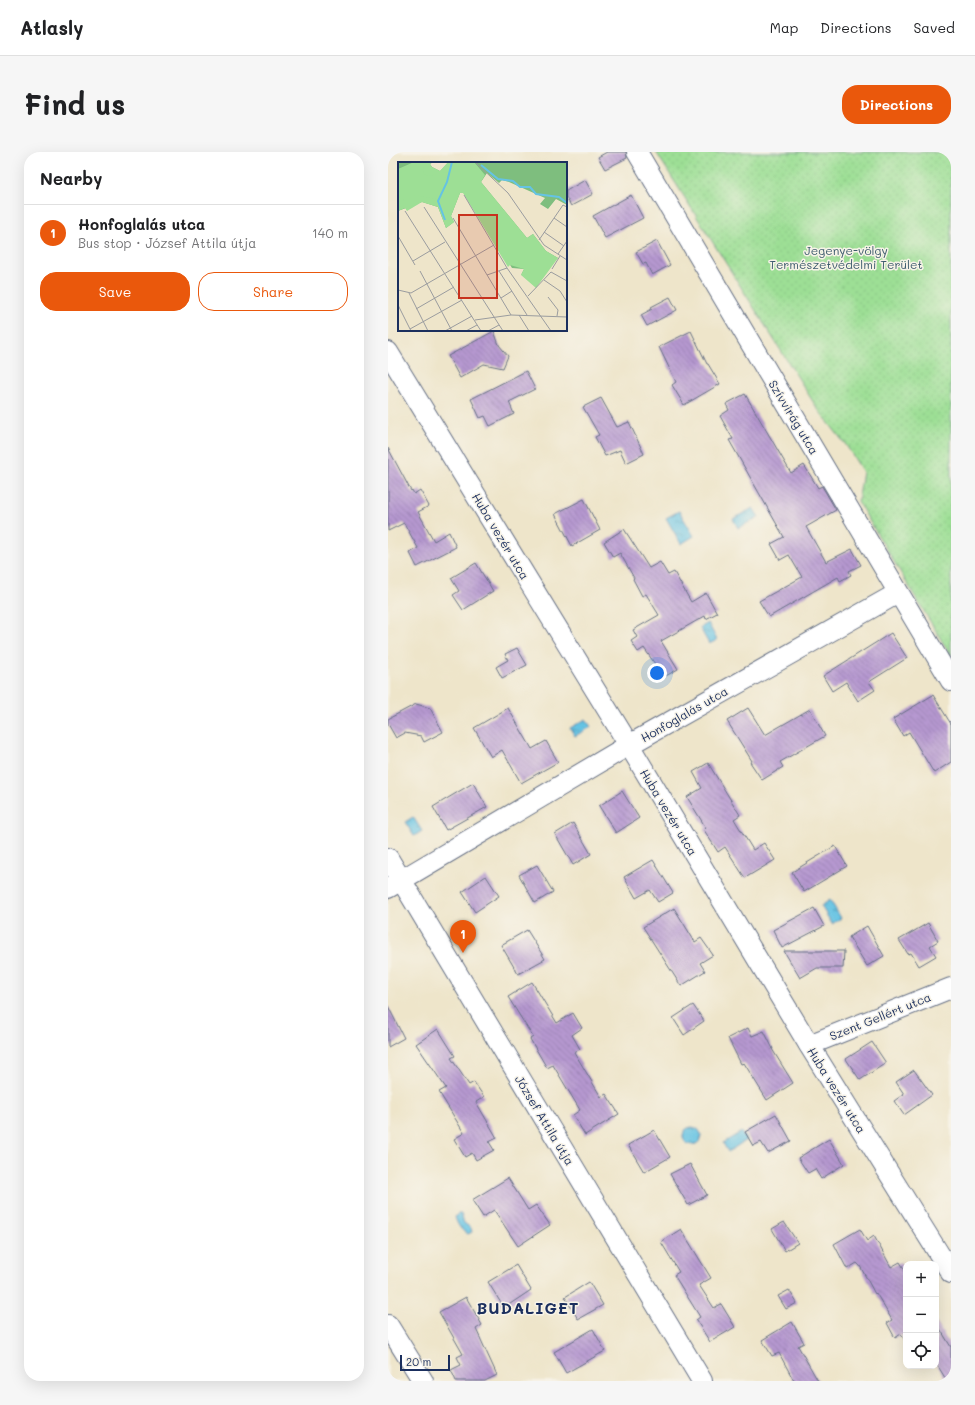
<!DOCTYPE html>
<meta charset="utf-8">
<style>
:root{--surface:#fff;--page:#f6f6f6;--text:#202124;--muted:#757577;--line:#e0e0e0;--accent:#ea580c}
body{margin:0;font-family:Mali,sans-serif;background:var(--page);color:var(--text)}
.controls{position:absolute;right:12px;bottom:12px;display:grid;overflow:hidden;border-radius:8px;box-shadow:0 4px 16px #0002}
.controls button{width:36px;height:36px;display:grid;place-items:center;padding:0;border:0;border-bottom:1px solid var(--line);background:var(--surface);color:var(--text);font:20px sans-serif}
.scale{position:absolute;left:12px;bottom:10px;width:50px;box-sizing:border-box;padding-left:4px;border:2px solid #1b2f5e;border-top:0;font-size:11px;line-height:14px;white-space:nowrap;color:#1b2f5e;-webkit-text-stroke:3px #f7f3e8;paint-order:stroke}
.you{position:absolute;left:269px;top:521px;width:14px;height:14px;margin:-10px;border:3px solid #fff;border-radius:50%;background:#1a73e8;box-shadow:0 0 0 6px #1a73e833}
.badge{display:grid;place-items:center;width:26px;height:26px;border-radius:50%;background:var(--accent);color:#fff;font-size:13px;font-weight:700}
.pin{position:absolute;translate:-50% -33px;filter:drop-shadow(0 1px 2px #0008)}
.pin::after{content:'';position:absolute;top:21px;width:14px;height:12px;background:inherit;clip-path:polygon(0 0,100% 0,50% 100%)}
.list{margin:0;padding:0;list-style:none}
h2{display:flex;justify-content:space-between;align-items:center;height:52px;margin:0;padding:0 16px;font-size:17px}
h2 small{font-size:13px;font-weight:400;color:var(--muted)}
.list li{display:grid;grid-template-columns:26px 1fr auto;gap:12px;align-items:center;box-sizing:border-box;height:56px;padding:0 16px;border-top:1px solid var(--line)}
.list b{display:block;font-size:15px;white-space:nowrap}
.list p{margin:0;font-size:13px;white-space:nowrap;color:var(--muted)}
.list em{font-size:13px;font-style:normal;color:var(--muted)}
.actions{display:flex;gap:8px;padding:12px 16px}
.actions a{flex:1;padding:9px 0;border:1px solid var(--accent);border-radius:16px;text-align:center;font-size:14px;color:var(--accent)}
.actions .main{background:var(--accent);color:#fff}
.icon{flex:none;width:22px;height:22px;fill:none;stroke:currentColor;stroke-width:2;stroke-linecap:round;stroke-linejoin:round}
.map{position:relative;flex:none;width:563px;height:1229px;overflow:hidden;border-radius:16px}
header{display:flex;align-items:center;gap:24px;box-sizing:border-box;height:56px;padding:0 20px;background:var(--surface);border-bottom:1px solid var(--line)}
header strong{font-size:19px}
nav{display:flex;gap:22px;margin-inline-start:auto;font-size:14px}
.intro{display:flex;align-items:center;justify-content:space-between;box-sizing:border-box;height:96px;padding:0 24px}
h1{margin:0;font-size:28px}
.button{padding:10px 18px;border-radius:16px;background:var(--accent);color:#fff;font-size:14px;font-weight:700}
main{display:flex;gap:24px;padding:0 24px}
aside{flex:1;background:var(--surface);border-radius:16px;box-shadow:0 4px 16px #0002}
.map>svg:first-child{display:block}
.park{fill:url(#park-dots);stroke:#5c877a}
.water{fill:url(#water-ripples);stroke:#4079a0}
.building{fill:url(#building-back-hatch)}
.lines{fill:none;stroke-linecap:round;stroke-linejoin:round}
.street-casing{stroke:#656f84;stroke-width:22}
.street{stroke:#fff;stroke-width:20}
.labels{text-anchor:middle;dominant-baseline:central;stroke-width:3;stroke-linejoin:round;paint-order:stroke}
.park-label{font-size:12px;fill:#3c5b6c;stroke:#f7f3e8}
.street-label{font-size:12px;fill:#1b2f5e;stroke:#f7f3e8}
.district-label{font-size:16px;font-weight:bold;letter-spacing:1px;fill:#1b2f5e;stroke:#f7f3e8}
.inset-river{fill:none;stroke:#65c3e3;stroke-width:2}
.inset-road{fill:none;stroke:#9a9c9f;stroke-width:1}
.view{fill:#c8321e;fill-opacity:0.15;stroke:#c8321e;stroke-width:2}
.inset-edge{fill:none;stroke:#1b2f5e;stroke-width:2}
</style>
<header>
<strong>Atlasly</strong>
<nav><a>Map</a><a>Directions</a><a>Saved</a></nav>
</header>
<div class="intro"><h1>Find us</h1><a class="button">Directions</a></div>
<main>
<aside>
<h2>Nearby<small></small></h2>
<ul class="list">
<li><span class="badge">1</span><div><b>Honfoglalás utca</b><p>Bus stop · József Attila útja</p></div><em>140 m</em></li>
</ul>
<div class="actions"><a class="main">Save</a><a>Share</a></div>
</aside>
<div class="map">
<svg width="563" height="1229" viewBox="0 0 563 1229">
<defs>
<pattern id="park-dots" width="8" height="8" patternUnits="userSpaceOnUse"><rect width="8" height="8" fill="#9ddf95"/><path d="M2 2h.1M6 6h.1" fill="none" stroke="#87c083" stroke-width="1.8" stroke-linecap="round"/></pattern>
<pattern id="water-ripples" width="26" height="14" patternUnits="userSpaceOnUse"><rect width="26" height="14" fill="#65c3e3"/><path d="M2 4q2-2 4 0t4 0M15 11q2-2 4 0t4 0" fill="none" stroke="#529fbb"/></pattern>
<pattern id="building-back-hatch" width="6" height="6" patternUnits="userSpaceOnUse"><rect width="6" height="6" fill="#b698d0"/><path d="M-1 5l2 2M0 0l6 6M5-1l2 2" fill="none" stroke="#937cac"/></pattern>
</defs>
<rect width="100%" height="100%" fill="#f7f3e8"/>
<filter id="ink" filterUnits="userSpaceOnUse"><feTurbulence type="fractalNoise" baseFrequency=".025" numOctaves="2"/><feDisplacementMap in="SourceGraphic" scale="8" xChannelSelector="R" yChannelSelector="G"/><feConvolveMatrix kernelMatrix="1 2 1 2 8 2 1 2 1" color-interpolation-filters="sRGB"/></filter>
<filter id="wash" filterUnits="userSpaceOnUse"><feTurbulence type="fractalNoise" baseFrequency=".012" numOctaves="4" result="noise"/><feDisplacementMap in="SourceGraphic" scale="16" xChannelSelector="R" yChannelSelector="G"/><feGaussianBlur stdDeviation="0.9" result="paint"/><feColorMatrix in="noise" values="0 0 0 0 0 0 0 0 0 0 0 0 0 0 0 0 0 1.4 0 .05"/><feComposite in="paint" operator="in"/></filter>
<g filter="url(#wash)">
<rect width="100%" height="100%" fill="#eee5ca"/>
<path class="park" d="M268,0H563V504L470,350L475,320L458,293L429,256Z"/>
<g class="water">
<path d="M365,356L371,365L350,376L345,367Z"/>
<path d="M291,359L306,384L293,392L278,366Z"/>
<path d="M320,471L329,488L321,492L312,476Z"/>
<path d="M198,567L203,575L187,584L182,576Z"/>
<path d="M25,665L34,679L26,684L17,670Z"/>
<path d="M442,748L453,766L444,772L433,754Z"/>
<circle cx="304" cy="984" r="9"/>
<path d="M353,980L358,988L340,1000L335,991Z"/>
<path d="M70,1062H73L76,1071L83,1076L84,1080L80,1082C73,1079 69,1072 67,1065Z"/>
</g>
<g id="blocks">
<g class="building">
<path d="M219,0H238L239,6L217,17L210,5Z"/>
<path d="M197,28L205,42L183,54L178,45V39Z"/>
<path d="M243,43L255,66L217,86L205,64Z"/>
<path d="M269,89L282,113L264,123L258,111L255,112L248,100Z"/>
<path d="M282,145L289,158L259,174L253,163L264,157L263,155Z"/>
<path d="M106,179L111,193L120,204L115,216L96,212L72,226L60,204Z"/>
<path d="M303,179L319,212H320L332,232L296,253L284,233L288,230L271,195Z"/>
<path d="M138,219L147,237L121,250L126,262L102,274L97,264L92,266L83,247Z"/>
<path d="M357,242L403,321L416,313L430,336L434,334L448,358L418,375L438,410L464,397L473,413L461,419L463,423L452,429L450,425L381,465L371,449L414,425L401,403L392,408L383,392L396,385L341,288L345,287L332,264L341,258L338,252Z"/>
<path d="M213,246L229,275L241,270L256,302L238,311L232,298L217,304L207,285L211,283L195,255Z"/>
<path d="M0,296L23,339L24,338L26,342L32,338L41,354L30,360L46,389L61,380L68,395L29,415L22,401L30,396L16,371L0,379Z"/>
<path d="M196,347L212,378L184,394L167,362Z"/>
<path d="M236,377L261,416L272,410L280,423L286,420L303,450L318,441L329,461L318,467L317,464L273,489L290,517L276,525L256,496L250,500L243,489L249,485L245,478L271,463L258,442L254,444L245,427L246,426L232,401L225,405L216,390Z"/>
<path d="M88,411L105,439L75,458L65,443L71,439L63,426Z"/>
<path d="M503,481L519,506L481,530L487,538L470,549L458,530L444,539L435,524Z"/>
<path d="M129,496L139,513L114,526L108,515L120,508L117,502Z"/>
<path d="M545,543L563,572V610L546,621L521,580L515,584L505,567Z"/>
<path d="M28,552L42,556L55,580L36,590L33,584L17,581L8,586L0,572V567Z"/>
<path d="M120,556L144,597L158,589L170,610L133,631L114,598L103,605L86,576Z"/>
<path d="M360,556L377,583L422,557L437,584L392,610L395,615L374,628L362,610L364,609L339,569Z"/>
<path d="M320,611L352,663L346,667L365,698L376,691L387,708L357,726L337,695L330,700L316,678L318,676L299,645L314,636L305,620Z"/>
<path d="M85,631L99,655L58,678L45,655Z"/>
<path d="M234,639L251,666L228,681L211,654Z"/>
<path d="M185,671L203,702L185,713L167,682Z"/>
<path d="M447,694L459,714L416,740L404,720Z"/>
<path d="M265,708L285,741L270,750L262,738L248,746L236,725Z"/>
<path d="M149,713L165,740L147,751L131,723Z"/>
<path d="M98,724L111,744L87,760L74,740Z"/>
<path d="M286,756L307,790L313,786L325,803L312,811L317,819L293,834L255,775Z"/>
<path d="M426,756L436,774L394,796L385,778Z"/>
<path d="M540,771L550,789L542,794L548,804L531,814L523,801L520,802L511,788Z"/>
<path d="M479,774L496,804L479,814L461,785Z"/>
<path d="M139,778L157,807L130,822L113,793Z"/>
<path d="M396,799H456L455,816H429L412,826Z"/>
<path d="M144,830L169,871L185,861L194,876L184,883L192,897L186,900L213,945L218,942L231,962L197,983L185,963L192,958L165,913L159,916L142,887L145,885L120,845Z"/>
<path d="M305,853L316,869L296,883L285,866Z"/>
<path d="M0,854L16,886L0,895Z"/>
<path d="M360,876L364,884L376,879L385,897H384L405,931L379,948L356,911L353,912L340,886Z"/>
<path d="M50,877L67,904L63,906L81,933L86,930L96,945L88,950L109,986L101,990L106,998L88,1008L84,1001L77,1005L66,987L76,981L51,940L58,936L28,892Z"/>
<path d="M484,890L498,911L472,928L458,907Z"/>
<path d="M526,918L544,943L516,963L506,949L516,942L508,930Z"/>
<path d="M388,962L403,989L380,1001L373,990L365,994L357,980Z"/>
<path d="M266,978L282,1005L256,1020L240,993Z"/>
<path d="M441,987L456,1012L433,1027L427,1017L420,1021L410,1006Z"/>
<path d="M302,1012L319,1043L300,1053L282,1022Z"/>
<path d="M120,1026L140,1058L148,1053L162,1073L130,1094L106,1058L95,1065L84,1048Z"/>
<path d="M396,1070L410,1091L397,1099L384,1077Z"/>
<path d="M293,1077L323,1126L311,1133L326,1156L333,1152L347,1175L322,1190L308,1168L312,1165L286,1123L291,1120L273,1090Z"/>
<path d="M472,1077L479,1089L486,1084L503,1115L512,1110L518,1120V1190L513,1182L507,1186L499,1171L504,1168L488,1141L487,1142L472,1114L469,1111L459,1117L446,1092Z"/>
<path d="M128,1113L143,1138L116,1156L100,1130Z"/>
<path d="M201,1130L215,1153L190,1167L177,1145Z"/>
<path d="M401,1138L409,1151L398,1157L390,1144Z"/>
<path d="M78,1145L94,1173L88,1177L109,1223L97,1229H68L63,1218L73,1213L69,1205L75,1202L51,1160Z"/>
<path d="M404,1170L416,1191L410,1194L430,1229H406L391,1201L384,1204L374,1188Z"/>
<path d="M548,1170L563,1195V1229H559L548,1211Z"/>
<path d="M205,1177L217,1199L178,1221L166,1200Z"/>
</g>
</g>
</g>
<g filter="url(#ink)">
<use href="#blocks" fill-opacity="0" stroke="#656f84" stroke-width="1"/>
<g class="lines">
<defs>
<g id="street">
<path d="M249,0L563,529"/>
<path d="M0,200L241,593L421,893L563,1121"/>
<path d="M0,706L314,1229"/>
<path d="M0,736L241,593L510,441"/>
<path d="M421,893L563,836"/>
<path d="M0,1173L35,1229"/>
</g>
</defs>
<use href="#street" class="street-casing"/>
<use href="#street" class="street"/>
</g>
</g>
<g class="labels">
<g class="park-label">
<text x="458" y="98">Jegenye-völgy<tspan x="458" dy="14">Természetvédelmi Terület</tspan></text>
</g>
<g class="street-label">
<text transform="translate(406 265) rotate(59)">Szívvirág utca</text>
<text transform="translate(113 384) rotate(59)">Huba vezér utca</text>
<text transform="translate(296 562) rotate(-30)">Honfoglalás utca</text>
<text transform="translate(281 660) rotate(59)">Huba vezér utca</text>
<text transform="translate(492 864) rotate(-22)">Szent Gellért utca</text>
<text transform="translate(449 938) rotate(58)">Huba vezér utca</text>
<text transform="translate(157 968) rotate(59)">József Attila útja</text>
</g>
<g class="district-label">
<text x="140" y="1155">BUDALIGET</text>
</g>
</g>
<g transform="translate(10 10)">
<rect width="169" height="169" fill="#eee5ca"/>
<path d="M0,0H35L32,2L34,5L42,9L51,0H169V43L158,37L150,47L142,42L147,36L111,20L104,18L101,21L89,11L83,20L129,76L135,72L148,89L160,96L123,113L126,107L114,106L68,31H62L53,54L56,60L48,66L40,45L24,40L0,49Z" fill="#7ebe7e"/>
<path d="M16,0H35L32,2L34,5L42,9L50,0H76L87,13L83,20L129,76L135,72L148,89L160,96L138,126L123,113L126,107L112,103L110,105L65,31H62L53,54L56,60L48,66L40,45L24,40L9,49L7,46L0,49V7Z" fill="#9ddf95"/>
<path d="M25,0L26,12L30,14L49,10L43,38L17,33L7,39L0,34V12Z" fill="#9ddf95"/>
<path class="inset-river" d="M83,3L100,17L115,19L122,25H132L138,32L161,35L169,41M47,58L40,39L49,20L54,0"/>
<path class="inset-road" d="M77,0L110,31L146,83L169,98M66,33L109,106L153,169M26,45L105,169M7,49L83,169M55,56L113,153M156,56L169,65M146,70L166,84M0,74L17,103M141,78L165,43L169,45M160,92L169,79M15,99L47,80M154,107L162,94M22,109L54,169M101,109L129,153M89,113L109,106M146,118L162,129L169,140M0,128L13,131L96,83M11,131L30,169M130,134L153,110L169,119M150,135L160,148L159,154M103,136L114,129M0,143L13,169M18,147L56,125M121,153L131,169M77,158L113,153L169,155M12,167L64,138M47,169L74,154M68,169L79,163M90,169L101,163"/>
<path class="view" d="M61,53H99V136H61Z"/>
<rect width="169" height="169" class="inset-edge"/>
</g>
</svg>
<div class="controls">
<button>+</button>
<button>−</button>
<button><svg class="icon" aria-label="locate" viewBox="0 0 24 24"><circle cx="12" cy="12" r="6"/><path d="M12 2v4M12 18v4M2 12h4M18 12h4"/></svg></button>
</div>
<div class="scale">20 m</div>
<div class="you"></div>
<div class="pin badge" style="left:75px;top:801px">1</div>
</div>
</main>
